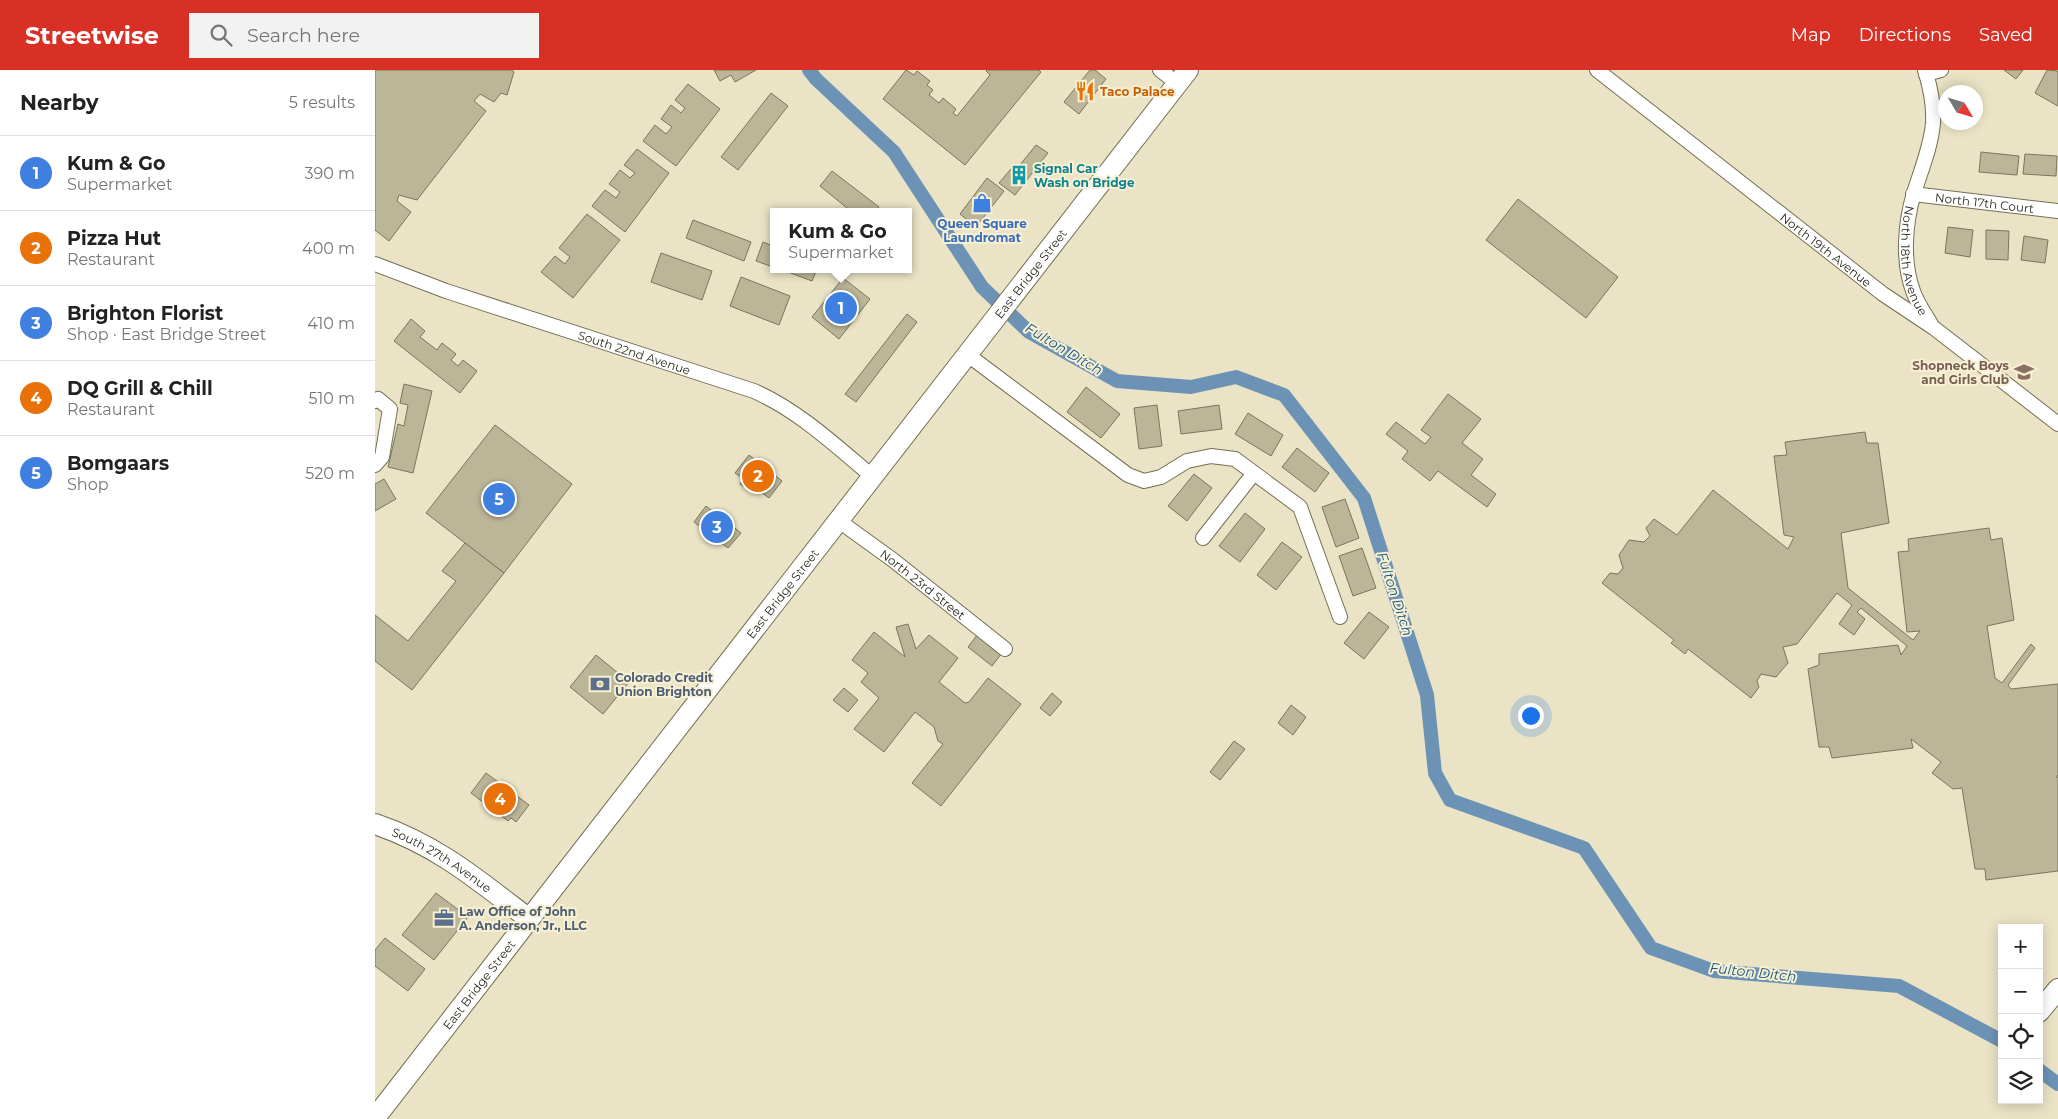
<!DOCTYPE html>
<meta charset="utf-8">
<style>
:root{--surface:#fff;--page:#f2f2f2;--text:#222;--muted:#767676;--line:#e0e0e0;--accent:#d93025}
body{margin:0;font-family:Montserrat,sans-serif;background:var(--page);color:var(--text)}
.controls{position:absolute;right:15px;bottom:15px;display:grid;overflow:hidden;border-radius:0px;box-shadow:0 2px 12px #0003}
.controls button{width:45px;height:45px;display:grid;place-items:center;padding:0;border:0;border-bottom:1px solid var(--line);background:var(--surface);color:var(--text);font:25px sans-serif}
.compass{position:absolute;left:1563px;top:15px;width:45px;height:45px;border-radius:50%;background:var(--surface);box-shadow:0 2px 12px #0003;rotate:128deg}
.you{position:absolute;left:1155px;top:645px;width:18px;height:18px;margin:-12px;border:4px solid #fff;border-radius:50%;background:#1a73e8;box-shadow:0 0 0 8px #1a73e833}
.badge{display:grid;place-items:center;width:32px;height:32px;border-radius:50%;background:var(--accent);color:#fff;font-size:16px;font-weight:700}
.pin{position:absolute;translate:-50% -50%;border:2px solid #fff;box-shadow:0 1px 5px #0006}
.popup{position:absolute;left:395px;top:138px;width:142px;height:65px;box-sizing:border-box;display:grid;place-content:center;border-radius:0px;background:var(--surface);filter:drop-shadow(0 1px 4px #0005);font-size:16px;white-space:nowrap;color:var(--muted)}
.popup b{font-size:19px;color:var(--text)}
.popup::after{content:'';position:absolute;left:50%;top:100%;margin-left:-10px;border:10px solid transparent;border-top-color:var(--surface)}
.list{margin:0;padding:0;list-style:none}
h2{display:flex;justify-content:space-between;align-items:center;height:65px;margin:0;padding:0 20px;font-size:21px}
h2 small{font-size:16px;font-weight:400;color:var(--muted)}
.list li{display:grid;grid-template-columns:32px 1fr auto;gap:15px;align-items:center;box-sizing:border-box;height:75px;padding:0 20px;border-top:1px solid var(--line)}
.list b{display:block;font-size:19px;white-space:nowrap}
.list p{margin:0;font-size:16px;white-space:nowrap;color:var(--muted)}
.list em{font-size:16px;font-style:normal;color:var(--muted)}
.icon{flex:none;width:28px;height:28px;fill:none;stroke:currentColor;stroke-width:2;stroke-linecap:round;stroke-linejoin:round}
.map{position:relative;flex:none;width:1683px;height:1049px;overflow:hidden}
header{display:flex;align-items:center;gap:30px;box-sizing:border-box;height:70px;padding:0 25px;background:var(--accent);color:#fff}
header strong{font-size:24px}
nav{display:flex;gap:28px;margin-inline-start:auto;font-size:18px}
.search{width:350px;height:45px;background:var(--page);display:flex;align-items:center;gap:12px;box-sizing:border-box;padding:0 18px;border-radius:0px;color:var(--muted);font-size:19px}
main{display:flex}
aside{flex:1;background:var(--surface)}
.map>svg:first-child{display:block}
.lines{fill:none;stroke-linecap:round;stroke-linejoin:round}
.canal{stroke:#6c93b5;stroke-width:14}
.building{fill:#bcb698;stroke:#7b755a}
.street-casing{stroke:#756e53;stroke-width:16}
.secondary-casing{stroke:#756e53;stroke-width:22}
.street{stroke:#fff;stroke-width:14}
.secondary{stroke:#fff;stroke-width:20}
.labels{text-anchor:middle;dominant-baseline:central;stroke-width:4;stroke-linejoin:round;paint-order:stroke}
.food-label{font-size:12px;font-weight:bold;fill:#c56008;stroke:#f7f0d2;text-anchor:start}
.culture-label{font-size:12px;font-weight:bold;fill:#0d838f;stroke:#f7f0d2;text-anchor:start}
.street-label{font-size:12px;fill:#2d2b1f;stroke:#f7f0d2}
.shop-label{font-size:12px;font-weight:bold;fill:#366cbe;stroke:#f7f0d2}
.education-label{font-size:12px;font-weight:bold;fill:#785e54;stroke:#f7f0d2;text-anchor:end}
.service-label{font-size:12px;font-weight:bold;fill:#4e5e75;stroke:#f7f0d2;text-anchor:start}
.water-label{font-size:14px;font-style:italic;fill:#175583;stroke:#f7f0d2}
</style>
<header>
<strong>Streetwise</strong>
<div class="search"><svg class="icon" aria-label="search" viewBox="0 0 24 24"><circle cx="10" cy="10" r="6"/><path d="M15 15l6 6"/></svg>Search here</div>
<nav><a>Map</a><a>Directions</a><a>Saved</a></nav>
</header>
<main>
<aside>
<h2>Nearby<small>5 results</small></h2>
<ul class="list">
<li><span class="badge" style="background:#3f7fe0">1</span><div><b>Kum &amp; Go</b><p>Supermarket</p></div><em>390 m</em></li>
<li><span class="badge" style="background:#e8710a">2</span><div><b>Pizza Hut</b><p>Restaurant</p></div><em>400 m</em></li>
<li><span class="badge" style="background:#3f7fe0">3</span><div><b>Brighton Florist</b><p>Shop · East Bridge Street</p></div><em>410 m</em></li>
<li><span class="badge" style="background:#e8710a">4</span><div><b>DQ Grill &amp; Chill</b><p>Restaurant</p></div><em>510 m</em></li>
<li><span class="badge" style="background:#3f7fe0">5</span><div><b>Bomgaars</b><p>Shop</p></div><em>520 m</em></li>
</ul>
</aside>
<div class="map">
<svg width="1683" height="1049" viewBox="0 0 1683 1049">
<rect width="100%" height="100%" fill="#eae3c5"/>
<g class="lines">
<g class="canal">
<path d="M434,0L441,9L519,82L607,217L654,262L742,311L816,317L861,307L909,325L989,428L1052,625L1060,703L1075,730L1209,778L1276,878L1339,901L1524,916L1627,971"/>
<path d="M1664,1000L1683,1014"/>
</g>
</g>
<g class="building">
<path d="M0,0H137L139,2L132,25L126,23L119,32L105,24L99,31L111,41L42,130L24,125L22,131L36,142L14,171L0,160Z"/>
<path d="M339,0H381L360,12L356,5L345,11Z"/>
<path d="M531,0L539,5L542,1L555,11L552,15L558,20L554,25L564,33L568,28L581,39L578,43L582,46L615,5L611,1L612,0H664L666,2L590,95L508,29Z"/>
<path d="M715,0H720L731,9L704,44L689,32Z"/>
<path d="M1629,0H1648L1641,9Z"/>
<path d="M1672,0L1683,1V36L1660,23Z"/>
<path d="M313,14L345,39L301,96L268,71L280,55L291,64L297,57L286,49L296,35L306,43L310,38L300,30Z"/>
<path d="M396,23L413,36L363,100L346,87Z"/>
<path d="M661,75L673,83L640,125L624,113L640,94L644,96Z"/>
<path d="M262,79L294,103L250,162L217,136L230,120L241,128L245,122L234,114L245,100L255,108L260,103L249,95Z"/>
<path d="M1606,82L1644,86L1642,105L1604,102Z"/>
<path d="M1650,84L1682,86L1681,106L1648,104Z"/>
<path d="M457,101L504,137L500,142H477L445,116Z"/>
<path d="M612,108L629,121L601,157L585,144Z"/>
<path d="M1143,129L1243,207L1211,248L1111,170Z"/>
<path d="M212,144L245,170L198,228L166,202L180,186L190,194L195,187L184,178Z"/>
<path d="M318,150L376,172L369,191L311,168Z"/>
<path d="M1573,157L1598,160L1595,187L1570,183Z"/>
<path d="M1611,160L1634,161L1633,190L1611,189Z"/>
<path d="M1649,166L1673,170L1670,193L1646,190Z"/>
<path d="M388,172L398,176V197L381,191Z"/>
<path d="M286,183L337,201L327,230L276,212Z"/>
<path d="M405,199H442L437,211Z"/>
<path d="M366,207L415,226L404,255L355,236Z"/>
<path d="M468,208L495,229L464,269L437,247Z"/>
<path d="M532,244L542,252L481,332L470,324Z"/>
<path d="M36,249L50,261L45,267L62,280L67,273L81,284L76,290L83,296L88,290L102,301L85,323L19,271Z"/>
<path d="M29,314L57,321L38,403L13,397L23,354L29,356L33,335L25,333Z"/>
<path d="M711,317L745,344L726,368L692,342Z"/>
<path d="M1073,324L1106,349L1087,373L1108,389L1096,405L1121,424L1112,437L1063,401L1055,411L1027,389L1033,381L1011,364L1021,352L1050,374L1056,367L1046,360Z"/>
<path d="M782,335L787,376L764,379L759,338Z"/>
<path d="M844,335L847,359L806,364L803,341Z"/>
<path d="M873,343L908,365L896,386L860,364Z"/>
<path d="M120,355L197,414L129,503L51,443Z"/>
<path d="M1490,362L1492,373H1503L1514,453L1466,463L1473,518L1538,570L1545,561L1532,562L1523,482L1534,481L1533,469L1614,458L1616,470L1627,468L1639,550L1612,556L1620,608L1627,613L1656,574L1660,578L1633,615L1636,619L1683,614V705L1681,707H1683V801L1611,810L1610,799H1600L1587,718L1578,719L1557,703L1566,692L1536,669L1538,678L1457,688L1454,677H1444L1433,599L1444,595V584L1523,575L1526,585L1532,576L1486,538L1482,542L1490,549L1479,565L1464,554L1477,535L1462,523L1422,574L1408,577L1413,593L1401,607L1386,604L1382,611L1384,617L1376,628L1313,579L1310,584L1296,573L1299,570L1227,513L1235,503L1243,504L1248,498L1244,485L1254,470L1269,472L1275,466L1271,458L1279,449L1302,465L1338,420L1413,479L1419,467L1409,465L1399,386L1412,385L1410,372Z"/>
<path d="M922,378L954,403L940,422L907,397Z"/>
<path d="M374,385L407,411L394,428L377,415L374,420L365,414L369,409L360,403Z"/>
<path d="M819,404L837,418L812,451L793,436Z"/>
<path d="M9,409L21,429L0,441V414Z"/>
<path d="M970,429L984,468L961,477L947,437Z"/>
<path d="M331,436L366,463L353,478L319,452Z"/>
<path d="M870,443L890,459L865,492L844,476Z"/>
<path d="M907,472L927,487L901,520L882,505Z"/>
<path d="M90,473L129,503L37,620L0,591V545L33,571L81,511L67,501Z"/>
<path d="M987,478L1001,518L978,526L964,486Z"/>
<path d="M994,542L1014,557L989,589L969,573Z"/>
<path d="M533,554L541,579L554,565L583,588L564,612L590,633L594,632L613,608L646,634L566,736L537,713L568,674L563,671L559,657L540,642L509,682L479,659L504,628L486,612L493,603L477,590L499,562L530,587L521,557Z"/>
<path d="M603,564L627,583L617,596L593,577Z"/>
<path d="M221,585L254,612L228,644L195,617Z"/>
<path d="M469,618L483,630L473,642L458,630Z"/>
<path d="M677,623L687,632L675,646L665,638Z"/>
<path d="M916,635L931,647L918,665L903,653Z"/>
<path d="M859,671L870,679L845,710L835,702Z"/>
<path d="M111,703L154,735L141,752L136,748L133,751L96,723Z"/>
<path d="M61,823L93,847L59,890L27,865Z"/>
<path d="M10,868L50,899L33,921L0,896V880Z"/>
</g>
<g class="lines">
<defs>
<g id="street">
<path d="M785,0L803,14"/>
<path id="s1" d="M1222,0L1508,224L1559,258L1683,354"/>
<path id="s2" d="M1550,0C1555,16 1559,36 1558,53C1556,77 1546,100 1539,123C1530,153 1527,191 1538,221C1542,233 1550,244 1556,254"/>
<path d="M1551,4L1566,0"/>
<path id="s3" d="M1538,124L1683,141"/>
<path id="s4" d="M0,194L71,221L379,321C424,341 460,375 498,407"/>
<path d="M593,285L753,405L769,411L786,407L812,391L836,386L860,389L925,437L965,547"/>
<path d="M0,331L3,329L15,339L7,387L0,395"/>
<path id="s5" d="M464,451L518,490L630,579"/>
<path d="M828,468L879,403"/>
</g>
<g id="secondary">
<path id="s6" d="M0,754C62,775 103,810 154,849"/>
<path d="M1664,942L1683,919"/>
<path id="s7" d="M0,1048L813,0"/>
</g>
</defs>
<use href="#street" class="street-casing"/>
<use href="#secondary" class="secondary-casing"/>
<use href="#street" class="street"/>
<use href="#secondary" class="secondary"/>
</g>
<defs>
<symbol id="restaurant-bare" viewBox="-9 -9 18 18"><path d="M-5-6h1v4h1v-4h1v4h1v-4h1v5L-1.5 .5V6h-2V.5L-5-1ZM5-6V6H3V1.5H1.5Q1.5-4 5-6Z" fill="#e8710a" stroke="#f7f0d2" stroke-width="2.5" paint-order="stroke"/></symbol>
<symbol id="building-bare" viewBox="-9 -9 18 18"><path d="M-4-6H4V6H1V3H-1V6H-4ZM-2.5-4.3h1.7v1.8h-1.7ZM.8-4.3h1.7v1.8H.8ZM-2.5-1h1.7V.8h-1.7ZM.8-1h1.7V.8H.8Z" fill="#0f9aa8" stroke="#f7f0d2" stroke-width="2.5" paint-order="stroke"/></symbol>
<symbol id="shop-bare" viewBox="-9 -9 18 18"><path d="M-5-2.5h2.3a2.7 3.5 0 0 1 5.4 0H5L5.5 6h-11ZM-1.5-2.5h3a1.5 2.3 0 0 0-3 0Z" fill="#3f7fe0" stroke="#f7f0d2" stroke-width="2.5" paint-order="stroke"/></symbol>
<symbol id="school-bare" viewBox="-9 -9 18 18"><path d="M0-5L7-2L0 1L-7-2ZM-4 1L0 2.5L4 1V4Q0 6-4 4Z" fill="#8d6e63" stroke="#f7f0d2" stroke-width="2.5" paint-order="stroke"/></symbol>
<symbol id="bank-bare" viewBox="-9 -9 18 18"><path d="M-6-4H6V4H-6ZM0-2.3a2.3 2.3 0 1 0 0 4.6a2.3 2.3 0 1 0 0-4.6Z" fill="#5c6f8a" stroke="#f7f0d2" stroke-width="2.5" paint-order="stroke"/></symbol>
<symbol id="office-bare" viewBox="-9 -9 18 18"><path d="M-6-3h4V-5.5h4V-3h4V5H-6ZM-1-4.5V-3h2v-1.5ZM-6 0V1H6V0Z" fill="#5c6f8a" stroke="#f7f0d2" stroke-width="2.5" paint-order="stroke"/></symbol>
</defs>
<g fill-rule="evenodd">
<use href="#restaurant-bare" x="696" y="7" width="28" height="28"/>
<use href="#building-bare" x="630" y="91" width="28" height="28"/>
<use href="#shop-bare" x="593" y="119" width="28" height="28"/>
<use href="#school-bare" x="1635" y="288" width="28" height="28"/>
<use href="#bank-bare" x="211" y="600" width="28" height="28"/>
<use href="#office-bare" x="55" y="834" width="28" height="28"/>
</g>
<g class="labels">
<g class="food-label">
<text x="725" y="21">Taco Palace</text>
</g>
<g class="culture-label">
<text x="659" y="98">Signal Car<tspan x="659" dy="14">Wash on Bridge</tspan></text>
</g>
<g class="street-label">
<text stroke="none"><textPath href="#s3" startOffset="72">North 17th Court</textPath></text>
<text stroke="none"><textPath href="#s1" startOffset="291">North 19th Avenue</textPath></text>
<text stroke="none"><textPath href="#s2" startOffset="196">North 18th Avenue</textPath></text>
<text stroke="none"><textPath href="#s7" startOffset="1069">East Bridge Street</textPath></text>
<text stroke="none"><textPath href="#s4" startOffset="274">South 22nd Avenue</textPath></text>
<text stroke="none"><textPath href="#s5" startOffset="105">North 23rd Street</textPath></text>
<text stroke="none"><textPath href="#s7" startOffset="664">East Bridge Street</textPath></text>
<text stroke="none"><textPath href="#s6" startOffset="76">South 27th Avenue</textPath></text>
<text stroke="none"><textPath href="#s7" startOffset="169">East Bridge Street</textPath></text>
</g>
<g class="shop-label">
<text x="607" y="153">Queen Square<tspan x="607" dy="14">Laundromat</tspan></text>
</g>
<g class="education-label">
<text x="1634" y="295">Shopneck Boys<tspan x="1634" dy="14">and Girls Club</tspan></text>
</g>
<g class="service-label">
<text x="240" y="607">Colorado Credit<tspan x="240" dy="14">Union Brighton</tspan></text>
<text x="84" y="841">Law Office of John<tspan x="84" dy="14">A. Anderson, Jr., LLC</tspan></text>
</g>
<g class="water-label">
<text transform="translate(689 279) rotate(31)">Fulton Ditch</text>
<text transform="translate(1020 524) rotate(72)">Fulton Ditch</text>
<text transform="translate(1378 902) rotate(6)">Fulton Ditch</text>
</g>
</g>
</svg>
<div class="controls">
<button>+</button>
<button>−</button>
<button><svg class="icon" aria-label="locate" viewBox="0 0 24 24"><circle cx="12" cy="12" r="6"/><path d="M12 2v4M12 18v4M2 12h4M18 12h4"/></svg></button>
<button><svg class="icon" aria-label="layers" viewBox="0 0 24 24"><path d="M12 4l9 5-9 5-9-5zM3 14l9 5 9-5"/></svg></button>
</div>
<svg class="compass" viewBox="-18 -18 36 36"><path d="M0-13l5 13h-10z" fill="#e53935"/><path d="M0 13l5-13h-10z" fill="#767676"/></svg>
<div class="you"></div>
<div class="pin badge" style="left:466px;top:238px;background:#3f7fe0">1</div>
<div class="popup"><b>Kum &amp; Go</b>Supermarket</div>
<div class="pin badge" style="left:383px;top:406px;background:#e8710a">2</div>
<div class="pin badge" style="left:342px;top:457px;background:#3f7fe0">3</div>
<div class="pin badge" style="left:125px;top:729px;background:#e8710a">4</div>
<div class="pin badge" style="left:124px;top:429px;background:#3f7fe0">5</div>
</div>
</main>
